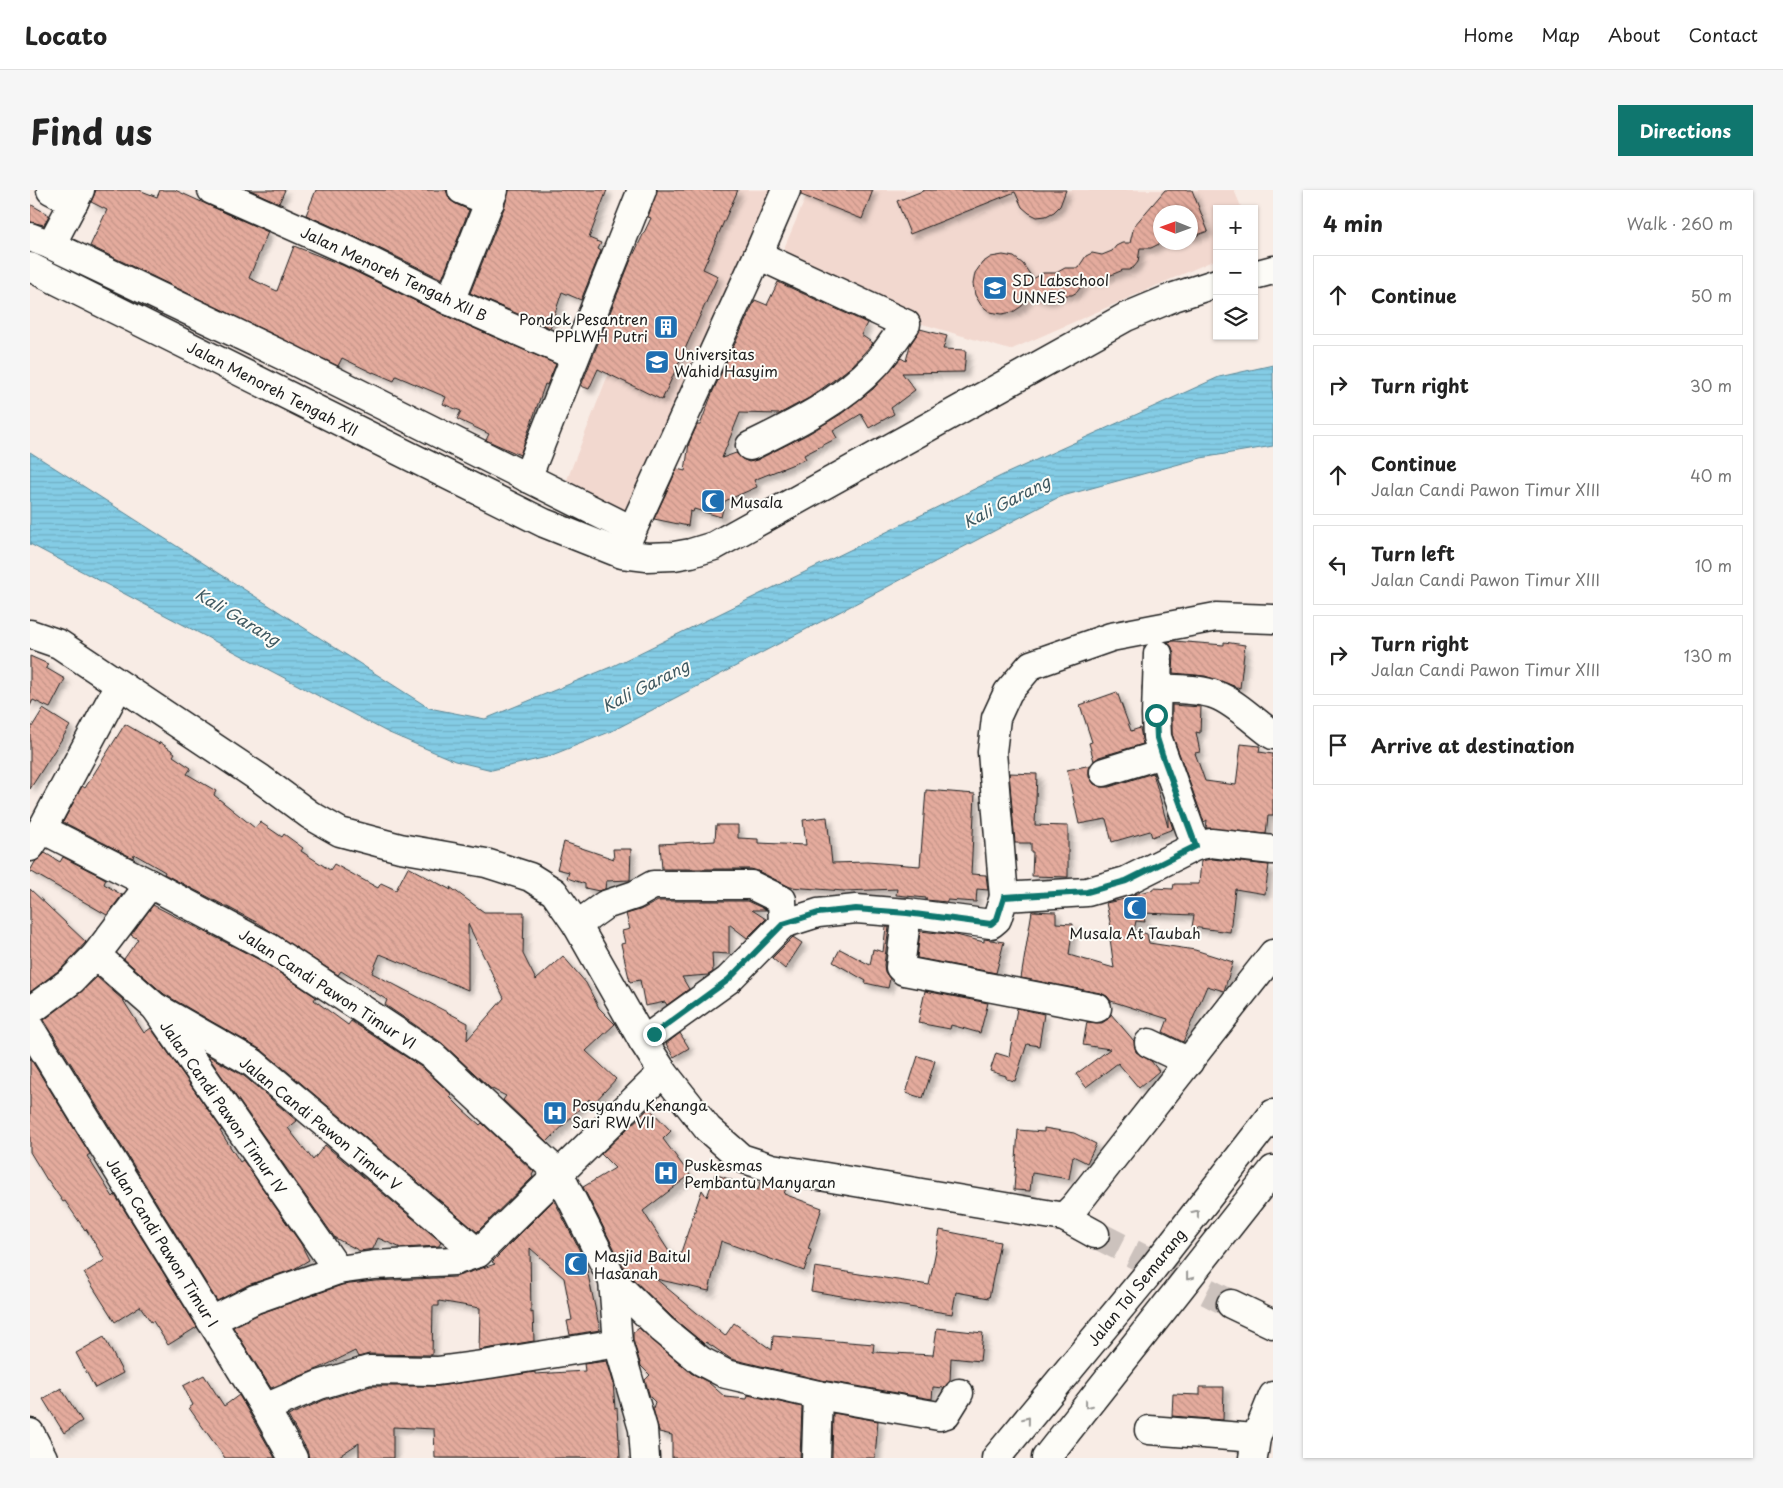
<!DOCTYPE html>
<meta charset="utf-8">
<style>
:root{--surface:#fff;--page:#f6f6f6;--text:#222;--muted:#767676;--line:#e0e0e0;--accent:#0f766e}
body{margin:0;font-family:"Playpen Sans",sans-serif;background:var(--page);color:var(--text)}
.controls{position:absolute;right:15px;top:15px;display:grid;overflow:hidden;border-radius:0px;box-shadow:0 1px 4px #0004}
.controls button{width:45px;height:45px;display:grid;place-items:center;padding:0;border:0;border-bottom:1px solid var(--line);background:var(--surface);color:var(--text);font:25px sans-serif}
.compass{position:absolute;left:1123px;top:15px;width:45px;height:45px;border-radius:50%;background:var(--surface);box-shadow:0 1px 4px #0004;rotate:271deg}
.stop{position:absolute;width:15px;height:15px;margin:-11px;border:4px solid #0f766e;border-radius:50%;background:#fff}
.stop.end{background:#0f766e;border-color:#fff;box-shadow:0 1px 5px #0008}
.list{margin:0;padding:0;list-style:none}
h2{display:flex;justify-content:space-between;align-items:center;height:65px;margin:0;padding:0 20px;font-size:21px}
h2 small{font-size:16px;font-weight:400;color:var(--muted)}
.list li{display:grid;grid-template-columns:32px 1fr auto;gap:15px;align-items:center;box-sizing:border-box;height:80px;margin:0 10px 10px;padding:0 10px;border:1px solid var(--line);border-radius:0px}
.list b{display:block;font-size:19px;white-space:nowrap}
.list p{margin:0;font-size:16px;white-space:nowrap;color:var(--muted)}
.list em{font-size:16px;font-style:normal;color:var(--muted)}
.icon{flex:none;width:28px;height:28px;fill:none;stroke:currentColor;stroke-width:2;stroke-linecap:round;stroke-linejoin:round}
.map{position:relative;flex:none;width:1243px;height:1268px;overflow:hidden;border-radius:0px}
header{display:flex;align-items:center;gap:30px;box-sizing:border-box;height:70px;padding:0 25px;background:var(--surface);border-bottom:1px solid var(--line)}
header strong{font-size:24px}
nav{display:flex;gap:28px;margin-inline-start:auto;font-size:18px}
.intro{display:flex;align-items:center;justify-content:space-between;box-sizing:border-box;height:120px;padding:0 30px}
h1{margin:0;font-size:35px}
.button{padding:12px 22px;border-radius:0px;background:var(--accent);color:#fff;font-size:18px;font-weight:700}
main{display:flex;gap:30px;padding:0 30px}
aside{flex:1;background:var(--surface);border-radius:0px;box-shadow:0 1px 4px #0004}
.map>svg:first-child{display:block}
.built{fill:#f2d8cf;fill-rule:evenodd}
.water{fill:url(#water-rules);stroke:#5a8695}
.building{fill:url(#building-back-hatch);stroke:#1c1c1c;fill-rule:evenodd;filter:url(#shadow)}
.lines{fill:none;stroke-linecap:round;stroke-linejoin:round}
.minor-tunnel{stroke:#ccc2bd;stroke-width:28;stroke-dasharray:28 14;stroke-linecap:butt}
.minor-casing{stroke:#1c1c1c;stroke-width:31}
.major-casing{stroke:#1c1c1c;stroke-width:31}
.highway-casing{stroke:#1c1c1c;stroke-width:31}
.minor{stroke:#fdfcf7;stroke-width:28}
.major{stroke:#fdfcf7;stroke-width:28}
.highway{stroke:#fdfcf7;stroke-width:28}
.oneway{stroke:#989794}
.route{stroke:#0f766e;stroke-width:6}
.labels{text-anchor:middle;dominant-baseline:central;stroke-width:4;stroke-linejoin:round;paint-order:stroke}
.street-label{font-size:15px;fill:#1c1c1c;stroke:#fdfcf7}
.poi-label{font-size:15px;fill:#1c1c1c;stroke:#fdfcf7;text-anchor:start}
.water-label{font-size:16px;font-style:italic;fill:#405a62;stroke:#fdfcf7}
</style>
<header>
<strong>Locato</strong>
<nav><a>Home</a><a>Map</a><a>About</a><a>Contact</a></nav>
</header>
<div class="intro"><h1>Find us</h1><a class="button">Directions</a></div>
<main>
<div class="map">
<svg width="1243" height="1268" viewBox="0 0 1243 1268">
<defs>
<pattern id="water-rules" width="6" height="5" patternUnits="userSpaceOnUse" patternTransform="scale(1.25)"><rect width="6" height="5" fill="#84cce5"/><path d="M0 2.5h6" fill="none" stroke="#71afc4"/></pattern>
<pattern id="building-back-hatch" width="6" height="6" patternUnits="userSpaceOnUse" patternTransform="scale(1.25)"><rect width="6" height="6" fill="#e4ab9d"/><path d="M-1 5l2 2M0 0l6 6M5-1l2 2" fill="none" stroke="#c39387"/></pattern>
<filter id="shadow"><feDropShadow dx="4.5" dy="4.5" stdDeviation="2.5" flood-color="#0004"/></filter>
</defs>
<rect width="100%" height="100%" fill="#f8ece5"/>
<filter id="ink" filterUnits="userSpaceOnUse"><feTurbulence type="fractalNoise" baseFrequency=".02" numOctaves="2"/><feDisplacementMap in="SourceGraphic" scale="10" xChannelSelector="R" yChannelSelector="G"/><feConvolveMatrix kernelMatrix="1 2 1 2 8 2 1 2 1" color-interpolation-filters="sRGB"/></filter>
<g filter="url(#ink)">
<g class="built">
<path d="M652,0H746L599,331L533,300L633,44Z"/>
<path d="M779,0H1204L1212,19H1187V69L980,160L869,127L749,70ZM1130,22H1160V52H1130Z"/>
</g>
<path class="water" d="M1243,175V256L1171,268L1029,307L582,541L517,567L462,580L425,571L357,542L0,354V262L399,518L455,529L583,476L973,285L1189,187Z"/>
<g class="building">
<path d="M66,0H109L127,7L130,0H145L238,42L219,88L247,101L264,56L312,75L414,125L526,174L517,195L515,194L490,265L456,250L459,244L427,229L431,221L413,214L416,207L366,186L364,191L343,182V183L312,168L308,176L60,56L77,20L61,12Z"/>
<path d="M220,0H255L249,13Z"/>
<path d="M286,0H416L420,10L426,14L439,20L412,89L326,47L276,25Z"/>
<path d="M479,0H577L559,48L571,53L568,59L571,61L551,110L532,102L520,138L440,103L474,18Z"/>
<path d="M627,0H708L673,79L688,86L632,210L568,179L559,199L551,196L600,72L621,28L618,27Z"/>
<path d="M771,0H843L832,29L771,5Z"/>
<path d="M895,0H1036L1030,16L1024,22L1016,26L1007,27L999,23L992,17L985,2L880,44L867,11Z"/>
<path d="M1135,0H1162L1178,41L1160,48V22H1130V52H1133L1121,58H1110L1108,72L1104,77L1099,80H1093L1069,90L1055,91L1047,102L1042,105H1031L1020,110H1014L1000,104L992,116L983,122L972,124L960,122L951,115L945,105L943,94L945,83L952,73L961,67L973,65L984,67L993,74L1003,89L1013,83H1026L1035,78H1048L1056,66L1062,63L1072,65L1082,61L1086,56L1092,53H1100L1104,36Z"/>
<path d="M0,14L19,25L14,35L0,32Z"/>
<path d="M748,92L837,133L831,145L843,153L822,176L808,187L779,208L749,224L710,223L692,268L706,263L712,269L719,272L727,270L778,244L811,224L843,199L871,168L876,171L880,155L890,139L917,146L913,159L936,160L934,182L872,183L885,200L861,218L864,224L839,238L831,224L803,241L807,248L774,265L776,269L724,290L727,297L695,311L691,327L664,319L663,322L660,321L658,336L624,329L647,279L655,281L659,253L667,235H670L683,201L725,110L737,115Z"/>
<path d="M1144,451L1194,455V452L1215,455L1210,498L1175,486L1143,483L1144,464L1142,457L1138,452Z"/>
<path d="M0,466L18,474L16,478L35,489L20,518L3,510L0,516Z"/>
<path d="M1087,502L1101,541L1110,538L1113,554L1069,567L1064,571L1059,553L1062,552L1050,515Z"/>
<path d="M1142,515L1171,517L1170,543L1166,542L1170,562L1165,563L1175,591L1206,595L1211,554L1230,556L1229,562L1243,564V626H1238L1236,644L1176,638L1177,630L1174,632L1142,544Z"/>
<path d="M13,519L40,536L0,599V540Z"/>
<path d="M95,534L129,554L130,552L145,563L143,566L161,578L157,584L186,601L184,605L225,638L230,632L252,647L254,644L273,658L271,661L300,680L304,674L348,698L351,693L366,700L378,677L421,700L420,697L454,722H494L493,764L506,790L533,766L556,793L569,818L585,834L556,861L586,889L563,914L559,909L517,952L473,910L476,906L460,898L412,853L355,815L357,810L311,781L308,785L228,733L134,684L135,682L104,664L103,668L33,632L52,596L55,598ZM438,734L474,808L437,850L438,833L342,783L350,764L438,800Z"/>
<path d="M1061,575L1059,579V587L1064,594L1071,597H1079L1123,583L1138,637V624L1143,639L1122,647L1120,641L1082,652L1076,629L1049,634L1037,580Z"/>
<path d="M979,583L1007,584L1005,635L1038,636V687L1002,686L1003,662H1001V653H985Z"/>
<path d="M896,600L945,604L941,684L956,685L958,700L947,699L946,712L917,710V712L896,710V708L866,705L867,699L814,701L760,697L728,681L721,679H632L630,654L685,651L686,635H708V648L728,649V653L776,655L773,630L797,627L802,673L837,672L890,676Z"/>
<path d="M534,652L584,669L583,659H601L600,690L576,691L575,699L569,701L555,698V694L537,688L539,682L527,679Z"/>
<path d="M15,663L30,672L33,667L76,689L74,694L92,705L77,725L0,681L5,672Z"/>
<path d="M1182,669L1239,675L1235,704L1205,699L1200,742L1162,737L1164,725L1113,723L1115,732L1106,731L1104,740L1117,744L1119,753L1165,760L1203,772L1194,801L1177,796L1153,852L1133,842L1138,829L1081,811L1077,806L1070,803L991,788L1002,721L1026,722V733L1043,734L1039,765L1084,778L1079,741H1082L1076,713L1095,709L1108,703L1123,700V698L1143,699L1144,694H1169L1171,671Z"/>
<path d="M0,699L56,752L32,778L0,802Z"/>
<path d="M628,711H717L737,720H722L736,729L717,748L699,734V764L682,763L683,782L678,785L652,787L659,799L637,815L635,812L615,816L610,790L600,792L591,754L595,753L592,741L600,739L596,724L610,720Z"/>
<path d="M123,715L230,770L286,807L284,810L318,835L321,831L393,878L422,905L420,907L432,919L450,935L452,933L504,982L502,985L503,987L447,1042L233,861L134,804L94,769L108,749L101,745Z"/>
<path d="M856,737H859L854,775L855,782L860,789L858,798L835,793L836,791L803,772L810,759L840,775L843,759L853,762Z"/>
<path d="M890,741L926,745L954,752V749L974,752L966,783L887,768Z"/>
<path d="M763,747L772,753L755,779L742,768Z"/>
<path d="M67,787L93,810L114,843L121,838L192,940L190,941L210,972L213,970L271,1054L279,1070L264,1079L218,1095L187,1111L14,830L51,802Z"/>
<path d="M895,801L958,813L950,843L921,835L920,839L888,833Z"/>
<path d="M987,818L1014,824L1009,856L997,854L985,891L976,889V886L960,881L966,863L979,867Z"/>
<path d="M1081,824L1104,851L1106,862L1121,871L1129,881L1109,898L1088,873L1056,897L1046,884L1080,859L1053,855L1057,832L1072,833L1078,829Z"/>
<path d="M650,843L659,858L644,867L636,854Z"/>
<path d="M177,865L214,886L267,931L258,938L283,970L295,955L411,1052L409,1056L371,1058L348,1048L343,1059L330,1061L305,1048Z"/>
<path d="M888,866L905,871L893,908L876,903Z"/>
<path d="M0,868L60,964L57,966L83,1007L85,1005L167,1137L138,1155L123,1131L121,1132L110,1116L85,1132L54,1083L75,1070L56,1039L55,1040L35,1011L33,1012L18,990H17L0,962Z"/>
<path d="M619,918L641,941L633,949L660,985L613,1021L647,1074L672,1000L677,1007L685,984L728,1000L730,992L756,998L754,1004L792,1018L778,1059L781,1060L774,1081L691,1051L679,1101L626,1089L695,1146L704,1133L742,1160L743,1146L844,1154L843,1162L903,1165L907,1138L953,1143L950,1171L921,1168L920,1191L914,1198L903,1197L902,1209L791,1190L701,1169L676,1152L674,1154L642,1127L596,1082L553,997L585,978L571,964Z"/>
<path d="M1014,938L1044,943L1066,954L1057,973L1043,966L1039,989L1002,983L1000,1001L984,1000L988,940L1014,942Z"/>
<path d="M524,1010L555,1071L570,1140L540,1145L537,1131L542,1130L534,1088L500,1058L501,1123L503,1122L504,1151L449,1160L450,1118L409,1111V1116H403L402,1165L339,1164L328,1167L325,1161L290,1178L241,1198L203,1137L231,1123L312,1095L345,1091L425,1087L465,1074L462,1072Z"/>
<path d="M910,1040L970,1052L959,1108L926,1102L922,1124L781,1101L785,1077L899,1095Z"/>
<path d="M609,1138L661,1183L678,1192L695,1207L717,1209L718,1205L772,1217L770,1268H642V1245L629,1242L623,1218L625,1212L620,1207L615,1190L620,1185L611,1176L603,1150V1143Z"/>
<path d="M74,1147L93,1183L65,1198L46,1163Z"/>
<path d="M577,1171L583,1191L585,1219L587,1218L590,1268H405L404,1239L363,1237V1268H329V1253L306,1268H279L277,1260L258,1226L294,1210L341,1196H409L505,1182V1184L555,1181L554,1174Z"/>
<path d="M174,1185L194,1216L209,1205L245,1268H195L159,1218L163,1215L153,1196Z"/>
<path d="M1170,1197H1194L1193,1230L1142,1226L1143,1204L1170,1205Z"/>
<path d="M31,1198L52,1231L34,1243L13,1209Z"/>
<path d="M803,1223L848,1231L845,1268H802Z"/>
</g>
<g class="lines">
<path class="minor-tunnel" d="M1065,1044L1201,1114"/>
<defs>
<g id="minor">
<path d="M21,0L44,12"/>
<path d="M182,0L319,61L420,111L545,166"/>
<path d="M432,0L460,12"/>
<path d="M0,47L21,55L258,168L602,340"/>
<path d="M21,55L50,0"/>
<path d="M0,77L514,333L592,364L617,367L644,366L661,363L684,356L1096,127L1144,107L1187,93"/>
<path d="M1224,85L1243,80"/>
<path d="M420,111L464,0"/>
<path d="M720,256C765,234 811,212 846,174C857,162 866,147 876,134L728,65"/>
<path d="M497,288L612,0"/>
<path d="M595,356L728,65L756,0"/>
<path d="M0,444L29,454L231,589L280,625L310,642L370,658L456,673L500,687L524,702L547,735L613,851L633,882L678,939L711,968L742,978L1034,1027L1065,1044"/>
<path d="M1128,464L1126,525L1127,547L1166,656"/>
<path d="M1127,498C1146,500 1168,498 1186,505C1205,512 1226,533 1243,545"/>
<path d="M1074,582L1132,564"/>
<path d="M12,639L120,694L238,757L403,866L529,984L583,1091L588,1153L613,1239L615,1268"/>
<path d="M0,657L12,639L89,495"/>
<path d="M974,707L962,562L966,528L978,502L1001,475L1081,447L1186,427L1243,429"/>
<path d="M877,723L870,777L874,781L1067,818"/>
<path d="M547,735L575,715L605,705L623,695H721L752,710L753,734"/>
<path d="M66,765L125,817L308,1080"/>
<path d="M125,817L223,873L448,1063"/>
<path d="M0,821L42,790L66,765L120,694"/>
<path d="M0,838L235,1218L263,1268"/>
<path d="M613,851L698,790L753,734L788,723L826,719L877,723L961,734L967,729L974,707L1057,702L1096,691L1166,656L1181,653L1243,660"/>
<path d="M1119,853L1159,872"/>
<path d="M1034,1027L1045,1016L1243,764"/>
<path d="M583,1091L632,1139L671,1171L696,1184L788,1205L909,1226L916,1224L929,1203"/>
<path d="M1201,1114L1243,1134"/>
<path d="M181,1131L225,1109L308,1080L344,1075L424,1071L448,1063L633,882"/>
<path d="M235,1218L289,1195L339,1180L407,1181L459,1174L588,1153"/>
<path d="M1119,1240L1226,1248"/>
<path d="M786,1268L788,1205"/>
<path d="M1223,1268L1226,1248L1243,1206"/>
</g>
<path id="major" d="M0,1243L13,1268"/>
<g id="highway">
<path d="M966,1268L1123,1078L1243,924"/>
<path d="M1016,1268L1243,980"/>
</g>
</defs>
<use href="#minor" class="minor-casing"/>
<use href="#major" class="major-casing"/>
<use href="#highway" class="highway-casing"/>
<use href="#minor" class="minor"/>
<use href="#major" class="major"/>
<use href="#highway" class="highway"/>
</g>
<defs><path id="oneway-chevron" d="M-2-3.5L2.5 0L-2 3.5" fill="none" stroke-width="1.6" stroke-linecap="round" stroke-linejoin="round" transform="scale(1.25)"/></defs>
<g class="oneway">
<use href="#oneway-chevron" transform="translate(1166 1023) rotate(-52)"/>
<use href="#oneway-chevron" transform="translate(1159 1087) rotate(128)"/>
<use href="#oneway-chevron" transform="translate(1058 1215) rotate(128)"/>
<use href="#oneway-chevron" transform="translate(997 1230) rotate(-51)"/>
</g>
</g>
<g class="lines" filter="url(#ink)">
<path class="route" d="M624,844L698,790L753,734L788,723L826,719L877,723L961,734L967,729L974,707L1057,702L1096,691L1166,656L1132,564L1127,548L1126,525"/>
</g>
<defs>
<symbol id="school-square" viewBox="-11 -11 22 22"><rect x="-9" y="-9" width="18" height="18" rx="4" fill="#1f6fb2" stroke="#fdfcf7"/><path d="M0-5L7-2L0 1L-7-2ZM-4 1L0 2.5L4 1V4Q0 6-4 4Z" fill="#fff"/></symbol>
<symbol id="building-square" viewBox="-11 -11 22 22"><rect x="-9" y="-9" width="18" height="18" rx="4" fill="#1f6fb2" stroke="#fdfcf7"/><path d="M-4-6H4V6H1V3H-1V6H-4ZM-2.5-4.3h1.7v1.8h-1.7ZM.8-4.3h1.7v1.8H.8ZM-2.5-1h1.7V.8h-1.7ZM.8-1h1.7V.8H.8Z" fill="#fff"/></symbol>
<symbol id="university-square" viewBox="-11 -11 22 22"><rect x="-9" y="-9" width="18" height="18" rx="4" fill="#1f6fb2" stroke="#fdfcf7"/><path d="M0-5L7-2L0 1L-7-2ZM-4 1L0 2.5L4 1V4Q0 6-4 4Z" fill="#fff"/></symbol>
<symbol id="mosque-square" viewBox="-11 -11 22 22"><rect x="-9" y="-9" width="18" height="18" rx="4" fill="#1f6fb2" stroke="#fdfcf7"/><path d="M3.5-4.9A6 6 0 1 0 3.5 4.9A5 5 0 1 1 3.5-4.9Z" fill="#fff"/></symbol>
<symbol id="hospital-square" viewBox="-11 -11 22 22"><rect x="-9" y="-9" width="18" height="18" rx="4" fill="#1f6fb2" stroke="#fdfcf7"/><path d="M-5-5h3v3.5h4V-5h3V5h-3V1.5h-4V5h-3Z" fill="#fff"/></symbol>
</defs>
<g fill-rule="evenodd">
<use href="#school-square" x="951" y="84" width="28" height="28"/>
<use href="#building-square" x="622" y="123" width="28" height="28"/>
<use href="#university-square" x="613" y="158" width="28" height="28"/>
<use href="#mosque-square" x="669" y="297" width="28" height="28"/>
<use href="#mosque-square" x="1091" y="704" width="28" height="28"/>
<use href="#hospital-square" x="511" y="909" width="28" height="28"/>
<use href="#hospital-square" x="622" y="969" width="28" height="28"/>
<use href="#mosque-square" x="532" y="1060" width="28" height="28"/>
</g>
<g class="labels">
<g class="street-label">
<text transform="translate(364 83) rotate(25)">Jalan Menoreh Tengah XII B</text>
<text transform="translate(243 198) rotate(27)">Jalan Menoreh Tengah XII</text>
<text transform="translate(298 798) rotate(33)">Jalan Candi Pawon Timur VI</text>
<text transform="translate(194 917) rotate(55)">Jalan Candi Pawon Timur IV</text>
<text transform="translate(291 933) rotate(39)">Jalan Candi Pawon Timur V</text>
<text transform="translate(133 1052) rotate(58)">Jalan Candi Pawon Timur I</text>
<text transform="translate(1106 1097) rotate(-51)">Jalan Tol Semarang</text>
</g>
<g class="poi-label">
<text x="982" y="89">SD Labschool<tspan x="982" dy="17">UNNES</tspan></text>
<text x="618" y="128" text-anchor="end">Pondok Pesantren<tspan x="618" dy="17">PPLWH Putri</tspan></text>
<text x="644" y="163">Universitas<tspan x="644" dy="17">Wahid Hasyim</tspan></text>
<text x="700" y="311">Musala</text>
<text x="1105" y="742" text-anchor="middle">Musala At Taubah</text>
<text x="542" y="914">Posyandu Kenanga<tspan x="542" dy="17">Sari RW VII</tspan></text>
<text x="654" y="974">Puskesmas<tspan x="654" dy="17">Pembantu Manyaran</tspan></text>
<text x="564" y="1065">Masjid Baitul<tspan x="564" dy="17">Hasanah</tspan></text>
</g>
<g class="water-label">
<text transform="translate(976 311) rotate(-27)">Kali Garang</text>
<text transform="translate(208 426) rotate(31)">Kali Garang</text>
<text transform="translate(615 495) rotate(-27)">Kali Garang</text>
</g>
</g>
</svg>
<div class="controls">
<button>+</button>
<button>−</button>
<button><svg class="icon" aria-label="layers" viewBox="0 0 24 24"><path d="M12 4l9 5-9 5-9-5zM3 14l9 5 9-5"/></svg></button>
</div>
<svg class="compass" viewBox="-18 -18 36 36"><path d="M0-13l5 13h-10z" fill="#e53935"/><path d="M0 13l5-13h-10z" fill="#767676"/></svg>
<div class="stop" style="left:1126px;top:525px"></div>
<div class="stop end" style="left:624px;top:844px"></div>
</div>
<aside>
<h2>4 min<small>Walk · 260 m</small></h2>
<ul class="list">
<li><svg class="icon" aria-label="ahead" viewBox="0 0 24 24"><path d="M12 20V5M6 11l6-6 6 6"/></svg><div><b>Continue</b></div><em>50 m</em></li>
<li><svg class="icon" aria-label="right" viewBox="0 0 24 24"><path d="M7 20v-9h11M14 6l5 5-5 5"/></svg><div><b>Turn right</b></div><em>30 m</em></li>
<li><svg class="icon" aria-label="ahead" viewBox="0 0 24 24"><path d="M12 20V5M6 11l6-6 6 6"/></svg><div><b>Continue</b><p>Jalan Candi Pawon Timur XIII</p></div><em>40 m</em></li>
<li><svg class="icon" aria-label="left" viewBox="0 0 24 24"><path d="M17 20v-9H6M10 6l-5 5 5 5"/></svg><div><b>Turn left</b><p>Jalan Candi Pawon Timur XIII</p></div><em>10 m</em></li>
<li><svg class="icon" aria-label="right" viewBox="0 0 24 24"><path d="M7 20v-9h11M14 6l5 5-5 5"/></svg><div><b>Turn right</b><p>Jalan Candi Pawon Timur XIII</p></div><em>130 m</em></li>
<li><svg class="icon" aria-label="arrive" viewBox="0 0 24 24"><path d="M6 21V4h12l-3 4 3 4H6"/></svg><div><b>Arrive at destination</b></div></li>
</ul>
</aside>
</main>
